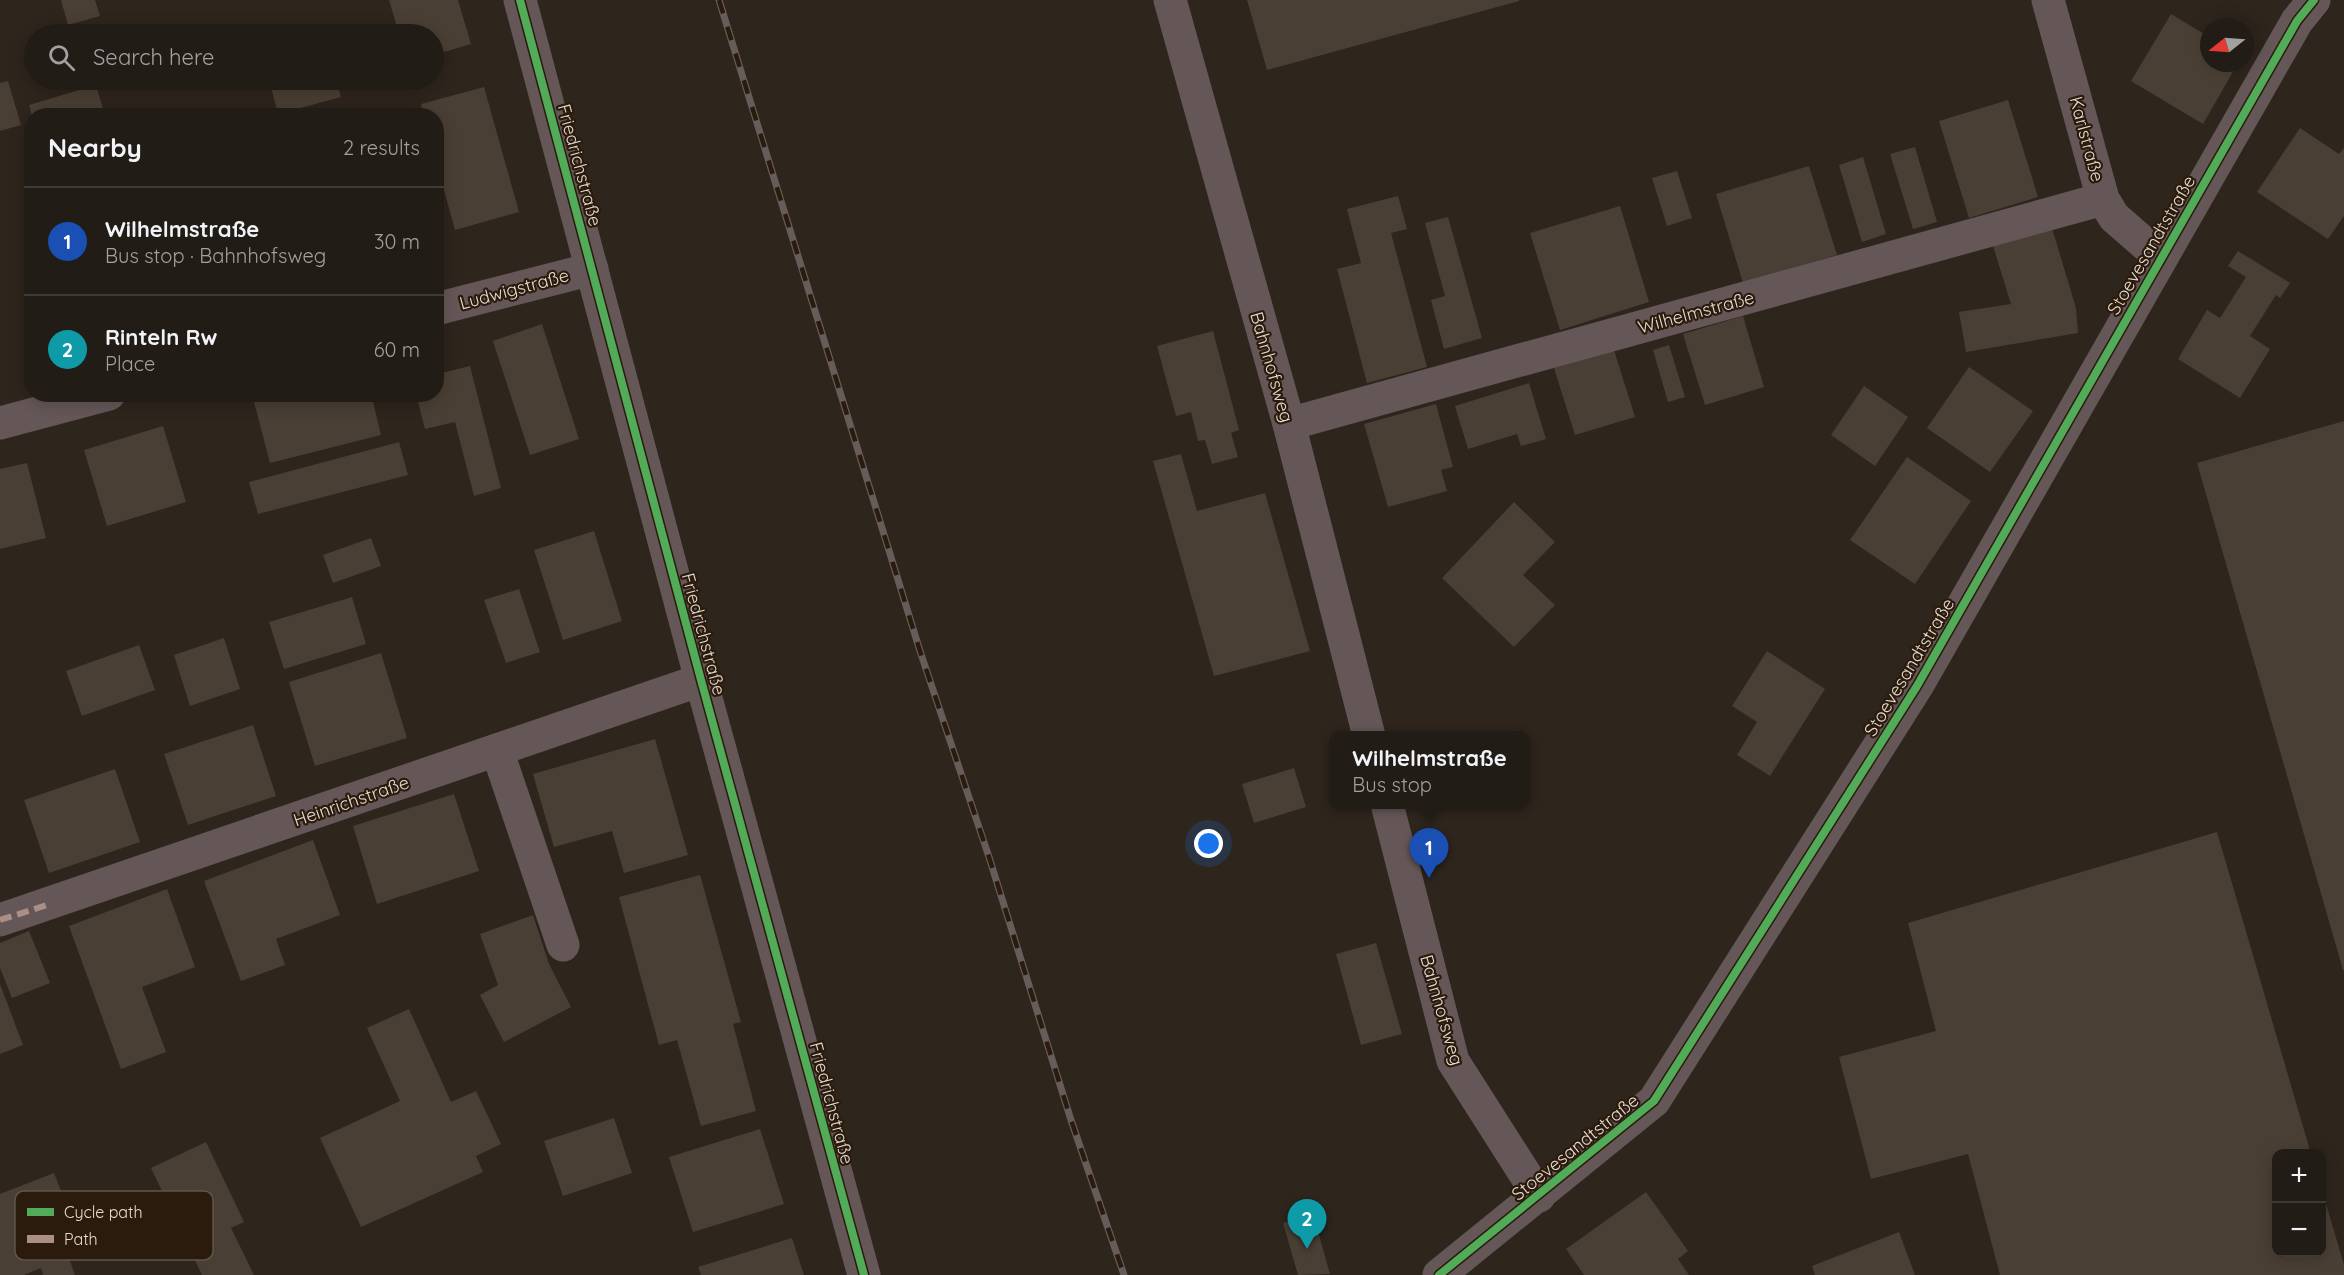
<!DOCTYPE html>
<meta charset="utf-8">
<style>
:root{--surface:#221c16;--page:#2e2923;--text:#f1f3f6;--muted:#a2a1a1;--line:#3f3a35;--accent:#0f766e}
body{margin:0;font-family:Quicksand,sans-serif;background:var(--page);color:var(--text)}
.controls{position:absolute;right:18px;bottom:18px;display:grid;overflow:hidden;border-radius:12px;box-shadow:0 3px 15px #0003}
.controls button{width:54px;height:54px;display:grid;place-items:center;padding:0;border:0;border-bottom:2px solid var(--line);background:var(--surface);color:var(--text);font:30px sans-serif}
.compass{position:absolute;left:2200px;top:18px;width:54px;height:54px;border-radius:50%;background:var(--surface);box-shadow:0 3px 15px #0003;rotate:253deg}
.you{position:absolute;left:1209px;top:844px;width:21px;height:21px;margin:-15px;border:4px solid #fff;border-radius:50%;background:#1a73e8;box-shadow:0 0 0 9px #1a73e833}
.badge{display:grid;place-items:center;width:39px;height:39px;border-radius:50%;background:var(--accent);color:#fff;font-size:20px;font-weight:700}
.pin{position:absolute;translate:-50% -50px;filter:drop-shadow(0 2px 3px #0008)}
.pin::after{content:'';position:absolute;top:32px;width:21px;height:18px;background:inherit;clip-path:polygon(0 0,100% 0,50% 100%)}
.popup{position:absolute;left:1329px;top:731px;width:201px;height:78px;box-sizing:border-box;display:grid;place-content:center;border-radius:12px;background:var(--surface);filter:drop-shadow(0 2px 4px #0005);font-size:20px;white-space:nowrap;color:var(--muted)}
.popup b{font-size:22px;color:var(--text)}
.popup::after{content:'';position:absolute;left:50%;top:100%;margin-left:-12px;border:12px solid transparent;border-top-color:var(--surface)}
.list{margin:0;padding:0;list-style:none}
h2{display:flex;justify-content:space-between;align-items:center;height:78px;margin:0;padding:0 24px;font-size:26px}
h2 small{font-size:20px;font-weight:400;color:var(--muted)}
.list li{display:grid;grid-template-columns:39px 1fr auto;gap:18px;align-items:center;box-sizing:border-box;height:108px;padding:0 24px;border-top:2px solid var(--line)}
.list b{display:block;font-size:22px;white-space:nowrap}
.list p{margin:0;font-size:20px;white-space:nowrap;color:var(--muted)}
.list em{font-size:20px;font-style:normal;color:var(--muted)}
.icon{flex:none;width:33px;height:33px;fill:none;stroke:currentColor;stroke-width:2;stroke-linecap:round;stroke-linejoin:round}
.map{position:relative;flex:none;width:2344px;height:1275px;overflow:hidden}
.search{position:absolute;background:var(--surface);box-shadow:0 3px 15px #0003;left:24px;top:24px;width:420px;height:66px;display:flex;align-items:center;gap:15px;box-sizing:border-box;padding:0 21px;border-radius:33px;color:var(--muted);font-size:22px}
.panel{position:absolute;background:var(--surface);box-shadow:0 3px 15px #0003;left:24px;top:108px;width:420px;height:294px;border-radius:24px}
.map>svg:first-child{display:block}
.building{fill:#4a3f34}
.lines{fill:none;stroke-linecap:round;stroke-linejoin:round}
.minor{stroke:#655758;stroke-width:33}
.rail-casing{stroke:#665c59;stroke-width:7}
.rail{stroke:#2a1b0c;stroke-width:4.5;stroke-dasharray:14;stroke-linecap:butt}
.quiet{stroke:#ac8f84;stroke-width:6;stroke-dasharray:12 6;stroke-linecap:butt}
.cycleway-casing{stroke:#2a1b0c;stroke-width:11}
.cycleway{stroke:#51ab58;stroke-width:8}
.labels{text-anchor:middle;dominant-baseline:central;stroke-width:4.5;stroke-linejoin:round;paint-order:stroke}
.street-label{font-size:18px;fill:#e6dcd2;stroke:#2a1b0c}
.key{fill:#2a1b0c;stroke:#625547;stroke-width:1.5}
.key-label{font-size:16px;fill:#e6dcd2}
</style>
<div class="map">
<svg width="2344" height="1275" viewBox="0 0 2344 1275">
<rect width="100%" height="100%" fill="#2e251d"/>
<g class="building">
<path d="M61,0H95L100,16L68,25Z"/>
<path d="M389,0H458L471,44L434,55V34H369L397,27Z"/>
<path d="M1247,0H1519V1L1267,70Z"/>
<path d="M2171,14L2209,37V63H2238L2203,124L2131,81Z"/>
<path d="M269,80H336L341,97L278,114Z"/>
<path d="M361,80H402L363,90Z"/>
<path d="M8,81L21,125L0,131V83Z"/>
<path d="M96,85L105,116H32L29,105Z"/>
<path d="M484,87L519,212L455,230L436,161V116H424L421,104Z"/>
<path d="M2008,100L2038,197L1969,218L1939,121Z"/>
<path d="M2300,128L2339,154L2344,148V216L2328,239L2257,192Z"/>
<path d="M1915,147L1937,222L1913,229L1890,154Z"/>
<path d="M1863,157L1886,234L1862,242L1839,165Z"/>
<path d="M1809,166L1837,255L1743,283L1716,194Z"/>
<path d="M1677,171L1692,218L1667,226L1652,178Z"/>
<path d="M1398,196L1407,229L1391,233L1427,367L1367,383L1337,269L1361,263L1347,209Z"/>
<path d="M1620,206L1649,302L1560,330L1530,233Z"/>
<path d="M1448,217L1482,338L1444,349L1431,300L1445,296L1425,223Z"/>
<path d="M2052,228L2076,308L2078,333L1966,352L1959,312L2011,304L1993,246Z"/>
<path d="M2238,251L2290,283L2280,298L2276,295L2250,336L2270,349L2240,398L2178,359L2207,310L2220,318L2246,277L2228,266Z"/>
<path d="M1743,316L1764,387L1705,405L1683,334Z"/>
<path d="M542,324L579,439L530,455L493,341Z"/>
<path d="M1213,331L1239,430L1231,433L1238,457L1212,464L1205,440L1198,441L1191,412L1176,416L1157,346Z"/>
<path d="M1669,345L1685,397L1668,402L1653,350Z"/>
<path d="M1614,350L1635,417L1575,435L1554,368Z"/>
<path d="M436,354L442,373L470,366L501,488L474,496L455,422L425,429L416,394H436Z"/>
<path d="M1969,367L2033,411L1990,472L1927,428Z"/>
<path d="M1529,383L1546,439L1521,446L1517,434L1468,449L1455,406Z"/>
<path d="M1864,386L1908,417L1875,466L1831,435Z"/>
<path d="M252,394H371L381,435L270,463Z"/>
<path d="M1436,404L1453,467L1441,470L1447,491L1388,507L1364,424Z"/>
<path d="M2344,421V970H2343L2197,463Z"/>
<path d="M163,426L186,502L107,526L84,450Z"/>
<path d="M399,442L408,475L258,514L249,482Z"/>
<path d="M1181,454L1197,511L1265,493L1310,651L1214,676L1153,461Z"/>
<path d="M1907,457L1971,501L1915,584L1850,540Z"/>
<path d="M27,463L46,538L0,549V469Z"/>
<path d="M1514,502L1555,542L1523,575L1555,605L1514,647L1442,578Z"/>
<path d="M594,531L622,621L563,640L534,550Z"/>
<path d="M371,538L381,566L333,583L323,555Z"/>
<path d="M519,589L540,652L506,663L484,600Z"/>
<path d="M352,597L366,644L284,669L269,622Z"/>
<path d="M224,638L240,689L190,706L174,655Z"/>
<path d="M139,645L155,690L82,716L66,671Z"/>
<path d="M1767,651L1825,689L1770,776L1737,755L1757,722L1732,706Z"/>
<path d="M381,653L407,738L315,766L289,682Z"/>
<path d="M253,725L276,796L188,825L164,754Z"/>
<path d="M655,739L688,855L624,873L612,831L554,847L533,774Z"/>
<path d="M1294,768L1306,807L1254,823L1242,784Z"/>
<path d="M115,769L140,842L49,873L24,800Z"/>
<path d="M454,794L479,871L377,904L353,826Z"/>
<path d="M2217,832L2311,1154H2276V1252H2322V1190L2344,1265V1275H2000L1968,1154L1871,1179L1839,1057L1936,1031L1908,923Z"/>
<path d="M313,840L340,915L276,939L285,965L241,981L204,881Z"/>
<path d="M700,875L741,1022L733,1024L756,1111L701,1126L677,1040L659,1045L619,897Z"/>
<path d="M167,889L195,967L142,987L166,1052L121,1069L69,926Z"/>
<path d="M533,915L549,964L571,1007L504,1042L480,995L498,985L480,934Z"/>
<path d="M29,931L50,983L12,998L0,968V943Z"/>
<path d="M1376,943L1402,1034L1361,1045L1336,954Z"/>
<path d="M0,984L23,1045L0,1054Z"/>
<path d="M409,1009L451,1102L476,1091L501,1144L476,1156L483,1172L361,1227L320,1138L400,1101L367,1028Z"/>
<path d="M614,1118L632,1173L563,1196L544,1141Z"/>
<path d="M760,1129L784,1204L693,1232L669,1157Z"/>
<path d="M206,1142L244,1222L231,1228L254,1275H202L151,1168Z"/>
<path d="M54,1173L84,1251L69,1258L75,1275H43L41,1268L24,1275H0V1194Z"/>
<path d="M1646,1192L1688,1251L1678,1259L1689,1275H1584L1566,1249Z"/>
<path d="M1313,1214L1330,1274L1298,1275L1283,1223Z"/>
<path d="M1899,1232L1915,1275H1815L1812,1266Z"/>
<path d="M792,1238L804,1275H701L698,1267Z"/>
</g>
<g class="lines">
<g class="minor">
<path d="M520,0L701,680L864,1275"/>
<path d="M1170,0L1289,424L1369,736"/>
<path d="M2048,0L2103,199L2114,217L2161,258"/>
<path d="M436,309L592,269"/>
<path d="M0,423L109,394"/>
<path d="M1289,424L2103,199"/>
<path d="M497,750L563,945"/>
<path d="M1387,804L1453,1061L1539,1196"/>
<path d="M0,920L701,680"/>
<path d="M1439,1275L1654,1101L1917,686L2297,21L2314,0"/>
</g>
<defs>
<path id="rail" d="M719,0L920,651L989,857L1071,1120L1124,1275"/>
</defs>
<use href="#rail" class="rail-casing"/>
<use href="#rail" class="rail"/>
<path class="quiet" d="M0,920L47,905"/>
<defs>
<g id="cycleway">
<path d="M520,0L701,680L864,1275"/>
<path d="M1439,1275L1654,1101L1917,686L2297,21L2314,0"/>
</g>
</defs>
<use href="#cycleway" class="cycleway-casing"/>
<use href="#cycleway" class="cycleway"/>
</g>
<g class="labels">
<g class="street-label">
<text transform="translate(2087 139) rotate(75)">Karlstraße</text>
<text transform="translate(580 165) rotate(75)">Friedrichstraße</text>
<text transform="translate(2151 245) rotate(-60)">Stoevesandtstraße</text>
<text transform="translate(514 289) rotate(-15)">Ludwigstraße</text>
<text transform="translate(1696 312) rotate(-15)">Wilhelmstraße</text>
<text transform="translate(1272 367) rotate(74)">Bahnhofsweg</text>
<text transform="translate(704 634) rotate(75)">Friedrichstraße</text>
<text transform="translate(1909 667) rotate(-59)">Stoevesandtstraße</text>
<text transform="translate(351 801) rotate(-19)">Heinrichstraße</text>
<text transform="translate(1442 1010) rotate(74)">Bahnhofsweg</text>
<text transform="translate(832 1103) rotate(75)">Friedrichstraße</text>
<text transform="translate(1575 1147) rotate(-39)">Stoevesandtstraße</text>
</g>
</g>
<rect x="15" y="1191" width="198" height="69" rx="9" class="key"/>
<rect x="27" y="1208" width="27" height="8" fill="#51ab58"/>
<rect x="27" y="1235" width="27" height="8" fill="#ac8f84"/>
<g class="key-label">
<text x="64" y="1218">Cycle path</text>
<text x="64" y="1245">Path</text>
</g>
</svg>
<div class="controls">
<button>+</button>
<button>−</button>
</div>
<svg class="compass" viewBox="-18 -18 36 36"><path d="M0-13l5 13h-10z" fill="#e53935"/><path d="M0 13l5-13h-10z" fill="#a2a1a1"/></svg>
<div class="you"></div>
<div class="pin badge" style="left:1429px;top:878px;background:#1a4fb4">1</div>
<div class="popup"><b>Wilhelmstraße</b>Bus stop</div>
<div class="pin badge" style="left:1307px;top:1249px;background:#0f9aa8">2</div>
<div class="search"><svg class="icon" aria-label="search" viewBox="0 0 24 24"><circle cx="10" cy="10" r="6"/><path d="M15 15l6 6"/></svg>Search here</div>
<section class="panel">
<h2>Nearby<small>2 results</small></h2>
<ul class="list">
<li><span class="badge" style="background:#1a4fb4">1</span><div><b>Wilhelmstraße</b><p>Bus stop · Bahnhofsweg</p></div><em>30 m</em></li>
<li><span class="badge" style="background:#0f9aa8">2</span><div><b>Rinteln Rw</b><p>Place</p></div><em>60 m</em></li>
</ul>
</section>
</div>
